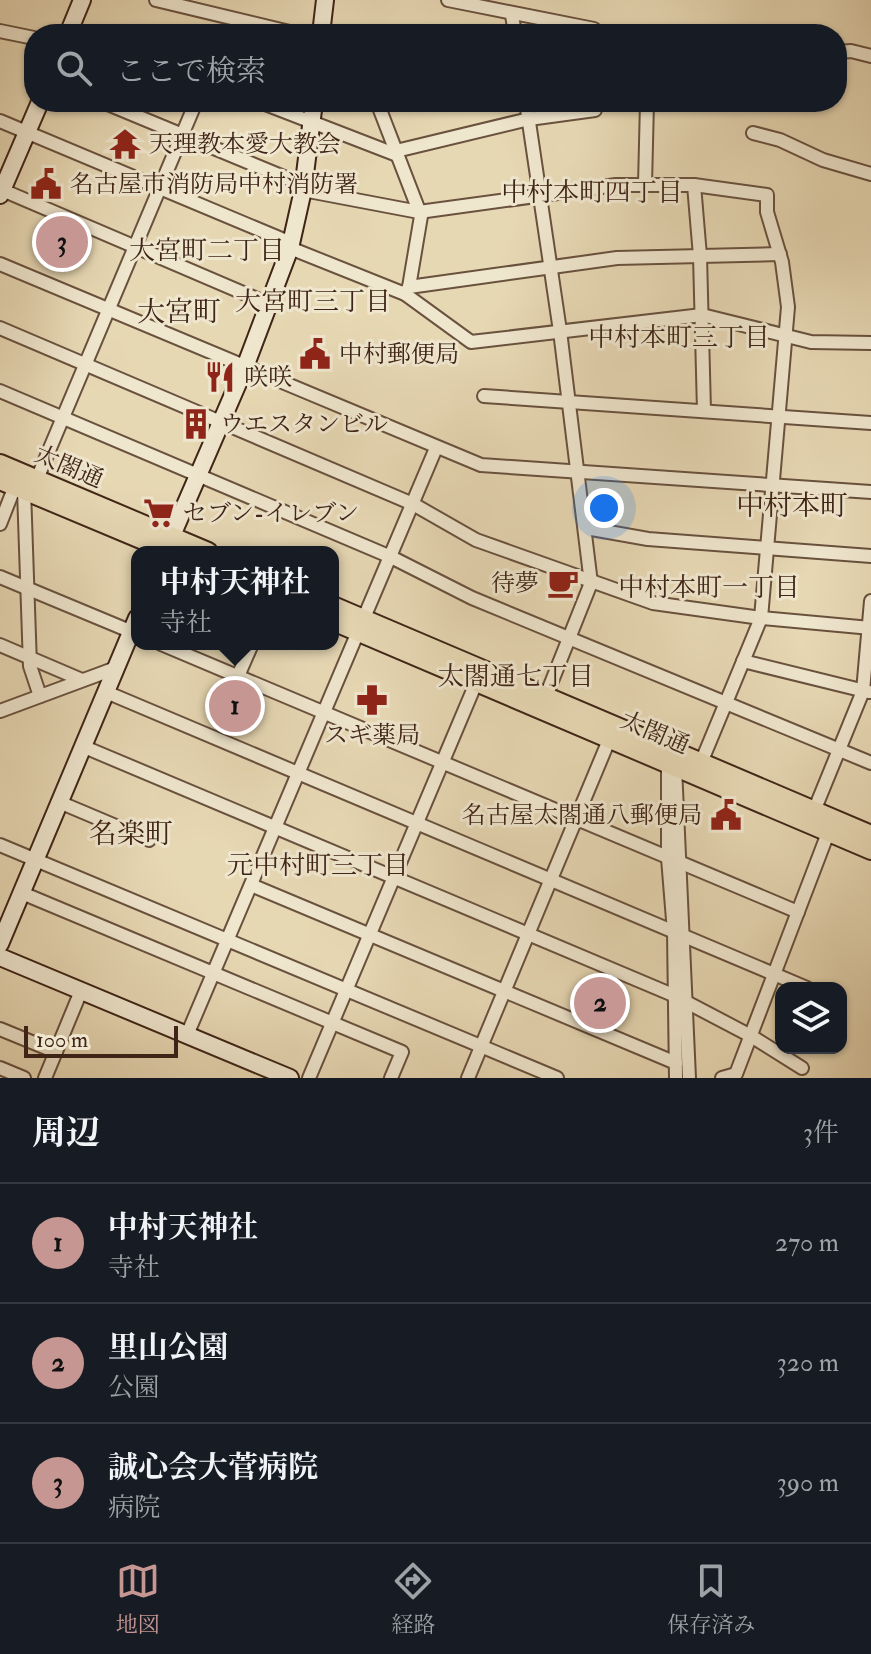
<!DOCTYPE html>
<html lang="ja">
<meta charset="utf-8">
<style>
:root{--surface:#171b24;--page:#242831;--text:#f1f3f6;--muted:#9ea1a6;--line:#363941;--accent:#c59692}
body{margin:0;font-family:"IM FELL Double Pica","Noto Serif JP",serif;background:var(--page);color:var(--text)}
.controls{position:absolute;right:24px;bottom:24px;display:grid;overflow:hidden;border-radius:16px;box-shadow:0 2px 6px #0004}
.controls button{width:72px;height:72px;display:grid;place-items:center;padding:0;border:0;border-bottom:2px solid var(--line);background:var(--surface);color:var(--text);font:40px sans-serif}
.scale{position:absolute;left:24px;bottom:20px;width:154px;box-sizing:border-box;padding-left:8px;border:4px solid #3f2417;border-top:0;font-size:22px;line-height:28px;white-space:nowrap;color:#3f2417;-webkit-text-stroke:6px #efe6ce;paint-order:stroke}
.you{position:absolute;left:604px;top:508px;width:28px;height:28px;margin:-20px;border:6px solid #fff;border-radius:50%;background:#1a73e8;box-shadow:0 0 0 12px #1a73e833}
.badge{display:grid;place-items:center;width:52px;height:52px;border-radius:50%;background:var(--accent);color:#111;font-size:26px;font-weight:700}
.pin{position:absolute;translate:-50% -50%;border:4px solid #fff;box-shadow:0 2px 8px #0006}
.popup{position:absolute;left:131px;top:546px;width:208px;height:104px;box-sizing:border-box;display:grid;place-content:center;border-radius:16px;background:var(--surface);filter:drop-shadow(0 2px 6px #0005);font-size:26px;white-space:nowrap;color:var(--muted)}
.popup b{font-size:30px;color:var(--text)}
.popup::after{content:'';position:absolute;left:50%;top:100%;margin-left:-16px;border:16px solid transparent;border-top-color:var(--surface)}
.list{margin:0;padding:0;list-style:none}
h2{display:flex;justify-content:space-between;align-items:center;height:104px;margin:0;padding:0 32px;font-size:34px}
h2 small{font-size:26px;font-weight:400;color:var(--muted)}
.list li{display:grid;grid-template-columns:52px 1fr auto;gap:24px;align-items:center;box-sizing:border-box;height:120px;padding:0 32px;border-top:2px solid var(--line)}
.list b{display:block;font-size:30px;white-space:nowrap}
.list p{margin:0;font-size:26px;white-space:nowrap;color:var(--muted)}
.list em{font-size:26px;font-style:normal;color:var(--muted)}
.icon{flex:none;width:44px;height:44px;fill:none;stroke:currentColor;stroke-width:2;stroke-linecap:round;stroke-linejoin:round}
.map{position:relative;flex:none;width:871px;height:1078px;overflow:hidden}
.search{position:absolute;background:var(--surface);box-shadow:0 2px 6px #0004;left:24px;right:24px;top:24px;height:88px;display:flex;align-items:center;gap:20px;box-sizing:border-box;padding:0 28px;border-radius:32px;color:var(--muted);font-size:30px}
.sheet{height:464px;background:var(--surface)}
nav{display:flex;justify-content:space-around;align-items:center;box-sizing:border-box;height:112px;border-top:2px solid var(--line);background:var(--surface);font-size:22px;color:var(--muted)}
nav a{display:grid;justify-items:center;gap:4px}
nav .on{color:var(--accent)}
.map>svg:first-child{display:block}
.green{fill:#b6be8c;stroke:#7a7152;stroke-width:2}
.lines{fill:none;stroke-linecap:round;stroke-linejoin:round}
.street-casing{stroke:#69513e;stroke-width:16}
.secondary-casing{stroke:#3f2417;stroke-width:20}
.primary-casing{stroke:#3f2417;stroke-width:22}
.street{stroke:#efe6ce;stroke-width:12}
.secondary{stroke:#efe6ce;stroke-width:16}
.primary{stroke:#e7d8b4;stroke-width:18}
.labels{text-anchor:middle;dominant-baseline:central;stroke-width:6;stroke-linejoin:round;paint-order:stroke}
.poi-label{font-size:24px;fill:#3f2417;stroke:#efe6ce;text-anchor:start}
.street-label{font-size:24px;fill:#3f2417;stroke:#efe6ce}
.neighbourhood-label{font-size:26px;fill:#3f2417;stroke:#efe6ce}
.quarter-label{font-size:28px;fill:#3f2417;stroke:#efe6ce}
</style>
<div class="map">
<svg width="871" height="1078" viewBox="0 0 871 1078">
<rect width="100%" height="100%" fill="#e7d8b4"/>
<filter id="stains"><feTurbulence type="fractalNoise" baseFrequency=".0025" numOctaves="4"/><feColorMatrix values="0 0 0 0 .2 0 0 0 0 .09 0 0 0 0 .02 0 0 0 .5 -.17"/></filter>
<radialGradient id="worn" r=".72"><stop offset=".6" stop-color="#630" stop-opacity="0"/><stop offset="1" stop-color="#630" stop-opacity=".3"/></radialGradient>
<path class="green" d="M606,972L618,978L609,1000L618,1005L608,1029L580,1018L590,993L596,995Z"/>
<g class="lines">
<defs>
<g id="street">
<path d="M156,0L298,34"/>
<path d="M448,0L594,29"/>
<path d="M512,15L515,34"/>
<path d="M0,31L34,38"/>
<path d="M837,52L851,51L871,56"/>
<path d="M103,102L303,185"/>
<path d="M260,102L397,155"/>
<path d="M377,102L421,216L409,287"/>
<path d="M526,102L560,331L591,583L546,696"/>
<path d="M0,121L291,243"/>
<path d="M753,133L780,140L823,160L871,174"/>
<path d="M396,151L529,119L595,110"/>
<path d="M645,185L647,102"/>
<path d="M694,185L700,256L704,411"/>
<path d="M0,189L269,304"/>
<path d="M303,190L419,212L616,185H694L767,195V212L782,262L788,307L761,618L698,770"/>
<path d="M290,248L405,294L471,342L702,315L811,342L871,343"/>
<path d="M0,264L481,465L871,492"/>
<path d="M405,294L409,287L617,258L780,254"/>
<path d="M0,328L413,504L476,540L653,603L761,618L871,628"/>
<path d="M0,391L391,557L472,598L871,763"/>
<path d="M484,396L871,423"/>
<path d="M37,479L196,102"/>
<path d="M24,490L30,666L40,696"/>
<path d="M0,524L15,486"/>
<path d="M586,528L648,539L871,556"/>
<path d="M0,577L137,634"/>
<path d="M161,644L798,912"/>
<path d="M0,645L82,680"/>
<path d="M743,661L869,692"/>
<path d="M238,676L252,644"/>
<path d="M106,692L807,988"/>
<path d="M0,711L116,668"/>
<path d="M82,746L673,995L751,1036L802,1068"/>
<path d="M668,764V858L674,932L676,1078"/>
<path d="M675,767L689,1078"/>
<path d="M59,802L149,840"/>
<path d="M814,811L863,691L871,601"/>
<path d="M0,845L557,1078"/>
<path d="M251,885L676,1063"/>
<path d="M22,893L402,1052L391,1078"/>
<path d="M0,1029L56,1052"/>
<path d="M187,1035L436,448"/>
<path d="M0,1068L24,1078"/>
<path d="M45,1078L81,991"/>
<path d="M309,1078L476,683"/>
<path d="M468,1078L609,740"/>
<path d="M722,1078L736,1074L828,833"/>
</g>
<g id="secondary">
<path d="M68,34L82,0"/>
<path d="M321,34L325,0"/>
<path d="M0,195L40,102"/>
<path d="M167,547L245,367L290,248L303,190L314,102"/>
<path d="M0,944L137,618"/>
<path d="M0,957L290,1078"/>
</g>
<g id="primary">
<path d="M0,464L208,552"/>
<path d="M0,480L172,552"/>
<path d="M333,606L871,835"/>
<path d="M333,621L871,850"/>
</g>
</defs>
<use href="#street" class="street-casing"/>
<use href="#secondary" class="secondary-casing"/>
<use href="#primary" class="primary-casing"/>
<use href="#street" class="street"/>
<use href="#secondary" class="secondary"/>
<use href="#primary" class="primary"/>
</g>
<defs>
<symbol id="temple-bare" viewBox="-9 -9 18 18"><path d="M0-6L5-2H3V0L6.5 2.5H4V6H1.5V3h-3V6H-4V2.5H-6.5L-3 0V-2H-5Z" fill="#8f2418" stroke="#efe6ce" stroke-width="2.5" paint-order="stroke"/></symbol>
<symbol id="civic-bare" viewBox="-9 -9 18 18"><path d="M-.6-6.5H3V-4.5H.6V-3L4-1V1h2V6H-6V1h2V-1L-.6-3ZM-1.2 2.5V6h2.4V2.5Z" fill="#8f2418" stroke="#efe6ce" stroke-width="2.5" paint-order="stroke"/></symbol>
<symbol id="restaurant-bare" viewBox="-9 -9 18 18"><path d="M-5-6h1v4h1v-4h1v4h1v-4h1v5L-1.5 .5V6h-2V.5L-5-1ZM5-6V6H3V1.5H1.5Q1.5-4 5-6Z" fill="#8f2418" stroke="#efe6ce" stroke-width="2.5" paint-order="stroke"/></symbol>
<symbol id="building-bare" viewBox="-9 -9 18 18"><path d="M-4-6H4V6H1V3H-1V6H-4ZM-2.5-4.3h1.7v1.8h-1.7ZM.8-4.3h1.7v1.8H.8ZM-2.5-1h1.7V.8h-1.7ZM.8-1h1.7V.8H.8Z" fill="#8f2418" stroke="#efe6ce" stroke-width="2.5" paint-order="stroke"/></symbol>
<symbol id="supermarket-bare" viewBox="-9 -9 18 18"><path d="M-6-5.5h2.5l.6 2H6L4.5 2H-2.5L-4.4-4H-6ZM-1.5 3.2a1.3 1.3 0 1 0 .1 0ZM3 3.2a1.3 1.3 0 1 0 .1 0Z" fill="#8f2418" stroke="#efe6ce" stroke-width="2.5" paint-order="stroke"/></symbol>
<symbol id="cafe-bare" viewBox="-9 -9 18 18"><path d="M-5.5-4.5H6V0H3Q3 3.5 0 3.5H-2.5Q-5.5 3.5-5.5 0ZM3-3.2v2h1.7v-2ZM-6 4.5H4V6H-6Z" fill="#8f2418" stroke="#efe6ce" stroke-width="2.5" paint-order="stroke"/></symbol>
<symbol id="pharmacy-bare" viewBox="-9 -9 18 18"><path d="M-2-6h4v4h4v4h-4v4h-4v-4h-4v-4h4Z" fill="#8f2418" stroke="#efe6ce" stroke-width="2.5" paint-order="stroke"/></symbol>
</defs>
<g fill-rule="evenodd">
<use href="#temple-bare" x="103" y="122" width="44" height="44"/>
<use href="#civic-bare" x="24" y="162" width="44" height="44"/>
<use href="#civic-bare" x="293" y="332" width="44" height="44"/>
<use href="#restaurant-bare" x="198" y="355" width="44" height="44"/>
<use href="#building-bare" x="174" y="402" width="44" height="44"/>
<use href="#supermarket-bare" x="137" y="491" width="44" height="44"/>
<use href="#cafe-bare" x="541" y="561" width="44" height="44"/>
<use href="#pharmacy-bare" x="350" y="678" width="44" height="44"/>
<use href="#civic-bare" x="704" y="793" width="44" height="44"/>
</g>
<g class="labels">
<g class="poi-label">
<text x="149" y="144">天理教本愛大教会</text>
<text x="70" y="184">名古屋市消防局中村消防署</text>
<text x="339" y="354">中村郵便局</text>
<text x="244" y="377">咲咲</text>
<text x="220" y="424">ウエスタンビル</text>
<text x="183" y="513">セブン-イレブン</text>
<text x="539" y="583" text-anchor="end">待夢</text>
<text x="372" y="735" text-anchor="middle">スギ薬局</text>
<text x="702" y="815" text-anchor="end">名古屋太閤通八郵便局</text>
</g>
<g class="street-label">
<text transform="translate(69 467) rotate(23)">太閤通</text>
<text transform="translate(655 733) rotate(23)">太閤通</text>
</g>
<g class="neighbourhood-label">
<text x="592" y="193">中村本町四丁目</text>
<text x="207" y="251">大宮町二丁目</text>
<text x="313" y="302">大宮町三丁目</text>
<text x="679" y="338">中村本町三丁目</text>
<text x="709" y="588">中村本町一丁目</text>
<text x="516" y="677">太閤通七丁目</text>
<text x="318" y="866">元中村町三丁目</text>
</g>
<g class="quarter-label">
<text x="179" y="312">大宮町</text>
<text x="792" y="506">中村本町</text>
<text x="131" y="834">名楽町</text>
</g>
</g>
<rect width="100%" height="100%" filter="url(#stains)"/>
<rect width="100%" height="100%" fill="url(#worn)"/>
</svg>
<div class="controls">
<button><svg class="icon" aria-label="layers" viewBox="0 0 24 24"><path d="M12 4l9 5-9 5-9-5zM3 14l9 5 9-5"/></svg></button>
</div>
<div class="scale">100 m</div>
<div class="you"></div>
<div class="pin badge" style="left:235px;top:706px">1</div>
<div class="popup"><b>中村天神社</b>寺社</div>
<div class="pin badge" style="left:600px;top:1003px">2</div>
<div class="pin badge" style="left:62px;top:242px">3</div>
<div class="search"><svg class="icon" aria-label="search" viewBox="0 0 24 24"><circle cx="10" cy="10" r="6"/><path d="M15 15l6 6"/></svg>ここで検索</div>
</div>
<section class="sheet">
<h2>周辺<small>3件</small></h2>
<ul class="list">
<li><span class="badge">1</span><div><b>中村天神社</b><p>寺社</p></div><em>270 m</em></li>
<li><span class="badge">2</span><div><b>里山公園</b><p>公園</p></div><em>320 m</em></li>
<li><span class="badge">3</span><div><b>誠心会大菅病院</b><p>病院</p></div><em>390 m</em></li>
</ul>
</section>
<nav>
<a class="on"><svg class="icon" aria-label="map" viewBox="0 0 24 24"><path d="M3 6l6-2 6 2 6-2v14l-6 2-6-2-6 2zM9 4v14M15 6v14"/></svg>地図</a>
<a><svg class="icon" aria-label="directions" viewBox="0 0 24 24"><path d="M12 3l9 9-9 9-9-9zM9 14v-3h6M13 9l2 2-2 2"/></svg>経路</a>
<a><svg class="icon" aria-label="saved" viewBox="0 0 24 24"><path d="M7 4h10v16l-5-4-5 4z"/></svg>保存済み</a>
</nav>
